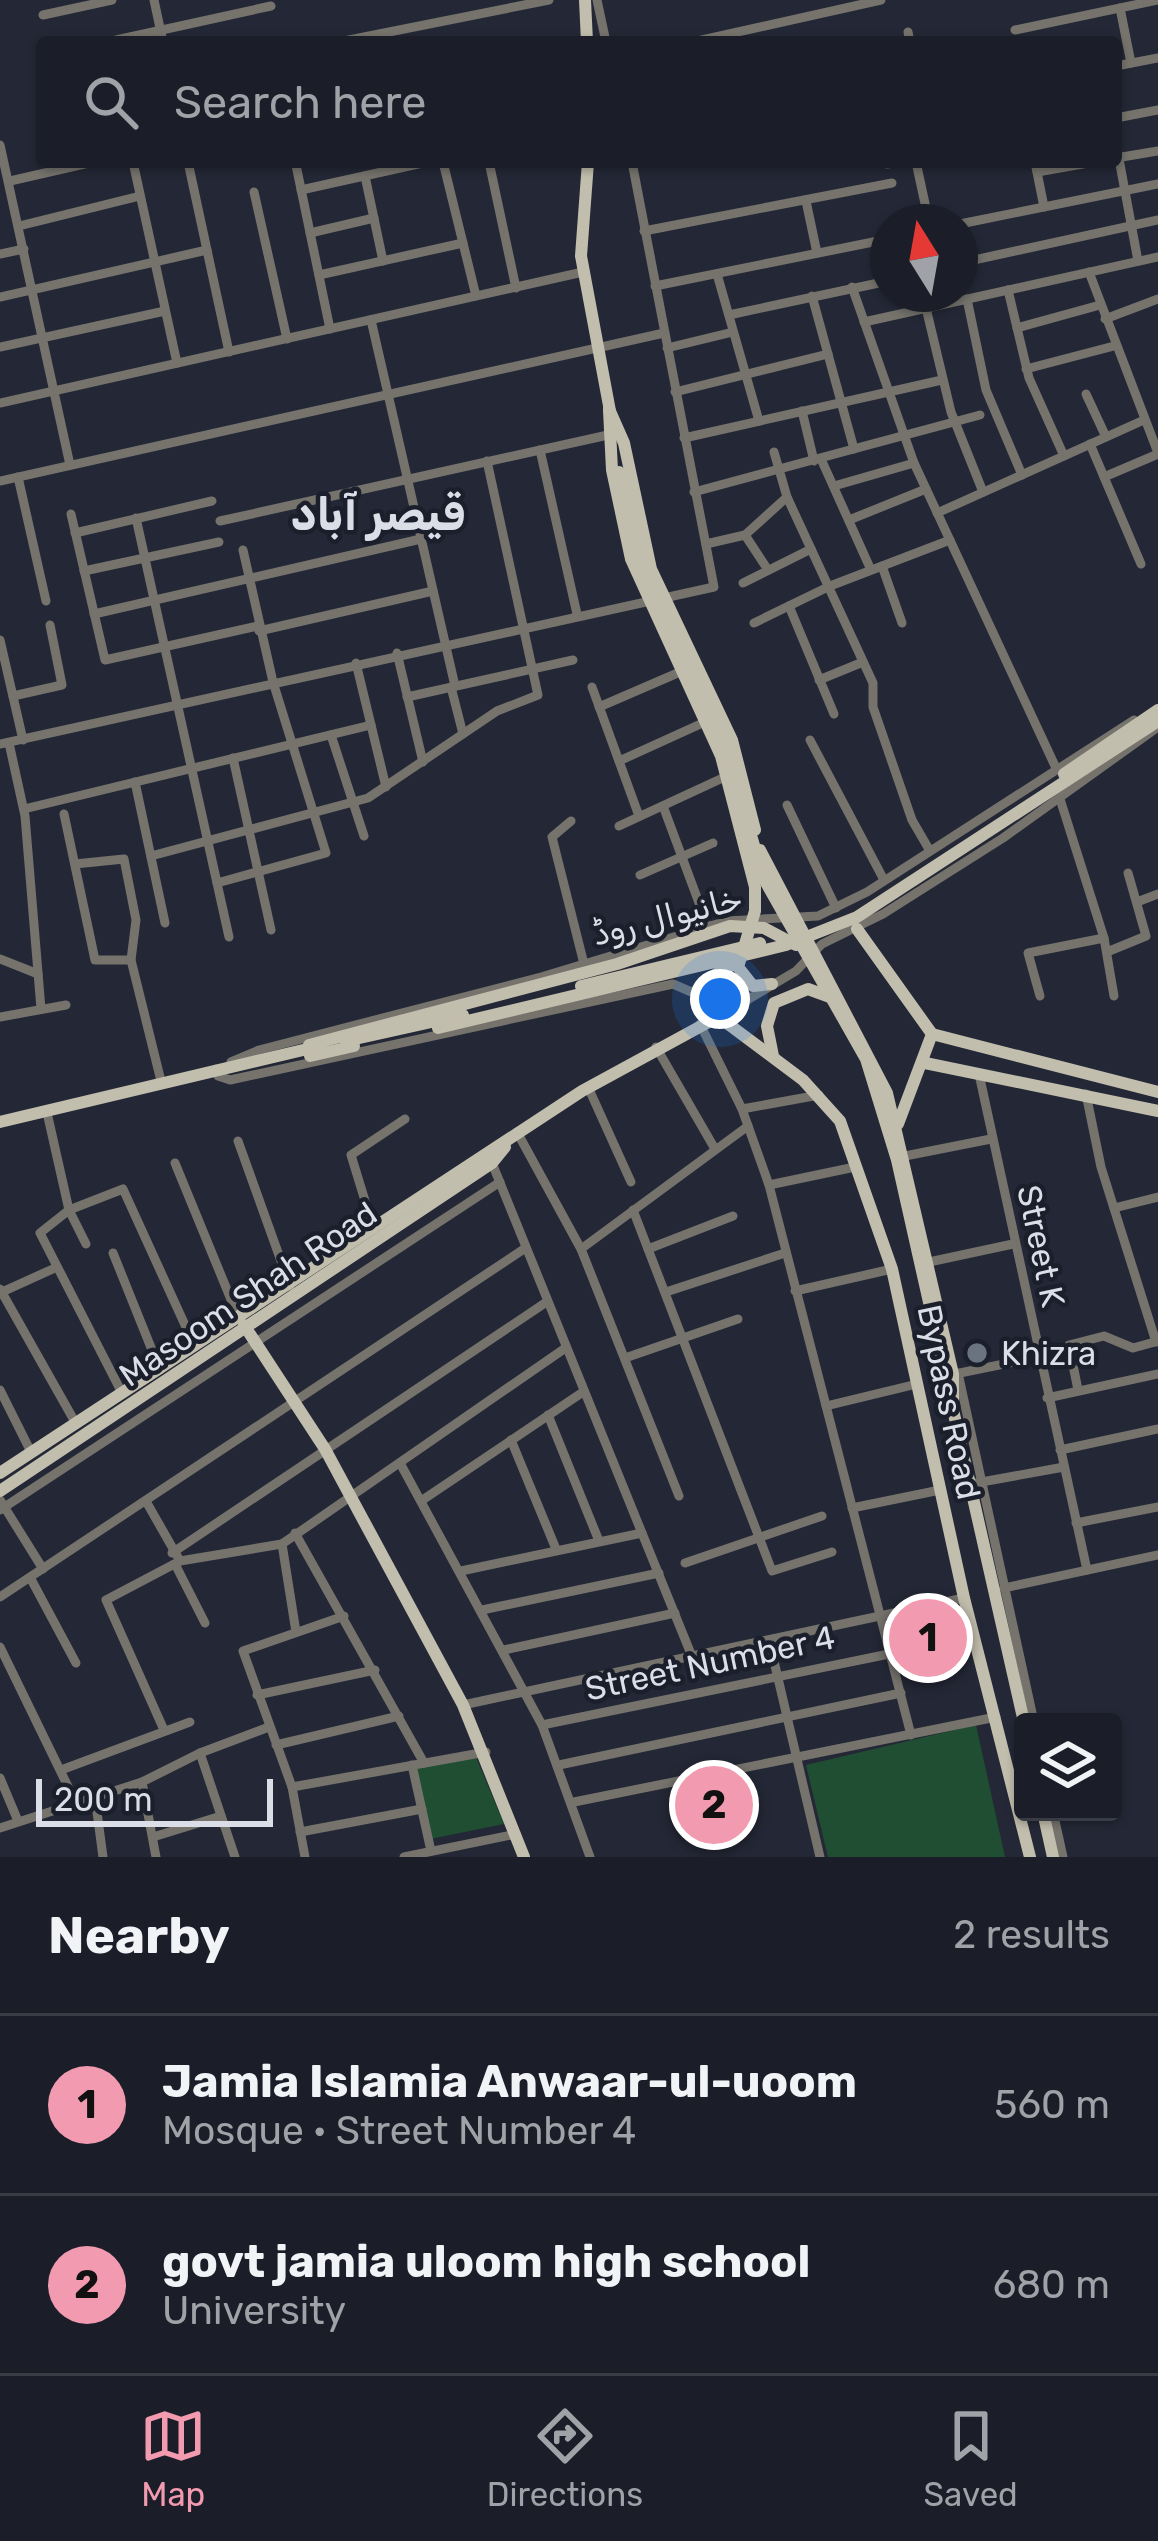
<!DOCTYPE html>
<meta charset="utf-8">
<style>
:root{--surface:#1b1e28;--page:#282b34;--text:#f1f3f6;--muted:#a0a2a8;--line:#393c45;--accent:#f29aaf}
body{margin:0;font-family:Rubik,"Noto Sans Arabic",sans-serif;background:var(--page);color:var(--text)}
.controls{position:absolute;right:36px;bottom:36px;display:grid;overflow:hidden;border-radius:12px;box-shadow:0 3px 9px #0004}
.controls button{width:108px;height:108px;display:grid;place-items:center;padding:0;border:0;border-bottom:3px solid var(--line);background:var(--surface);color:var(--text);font:60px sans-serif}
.compass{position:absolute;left:870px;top:204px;width:108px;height:108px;border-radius:50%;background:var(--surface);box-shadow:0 3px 9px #0004;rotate:349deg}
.scale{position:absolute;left:36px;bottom:30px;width:237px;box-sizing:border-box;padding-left:12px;border:6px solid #dbdee7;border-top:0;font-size:33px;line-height:42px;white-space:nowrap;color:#dbdee7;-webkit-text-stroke:9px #1b1f2c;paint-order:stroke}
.you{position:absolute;left:720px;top:999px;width:42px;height:42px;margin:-30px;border:9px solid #fff;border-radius:50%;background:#1a73e8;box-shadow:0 0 0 18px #1a73e833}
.badge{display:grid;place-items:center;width:78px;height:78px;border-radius:50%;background:var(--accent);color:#111;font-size:39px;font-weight:700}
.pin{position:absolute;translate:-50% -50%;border:6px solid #fff;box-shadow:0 3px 12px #0006}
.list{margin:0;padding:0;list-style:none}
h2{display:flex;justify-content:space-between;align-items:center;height:156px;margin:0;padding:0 48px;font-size:51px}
h2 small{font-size:39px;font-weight:400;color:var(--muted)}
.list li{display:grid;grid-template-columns:78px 1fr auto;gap:36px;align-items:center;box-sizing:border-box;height:180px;padding:0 48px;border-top:3px solid var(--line)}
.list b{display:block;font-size:45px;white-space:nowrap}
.list p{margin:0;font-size:39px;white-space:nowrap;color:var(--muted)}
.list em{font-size:39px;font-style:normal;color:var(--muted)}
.icon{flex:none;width:66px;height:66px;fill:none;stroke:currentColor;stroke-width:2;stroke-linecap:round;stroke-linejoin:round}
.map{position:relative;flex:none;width:1158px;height:1857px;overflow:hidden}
.search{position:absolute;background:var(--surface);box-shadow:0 3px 9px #0004;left:36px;right:36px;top:36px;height:132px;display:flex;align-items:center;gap:30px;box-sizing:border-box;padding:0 42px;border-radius:12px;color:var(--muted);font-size:45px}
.sheet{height:516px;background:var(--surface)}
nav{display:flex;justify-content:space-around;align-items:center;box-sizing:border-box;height:168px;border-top:3px solid var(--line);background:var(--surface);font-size:33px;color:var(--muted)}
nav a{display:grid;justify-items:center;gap:6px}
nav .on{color:var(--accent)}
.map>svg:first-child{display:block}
.green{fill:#204e32}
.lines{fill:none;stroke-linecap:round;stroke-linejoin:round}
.minor{stroke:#75736c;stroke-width:9}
.major{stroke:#c2beae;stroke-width:12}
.major-bridge{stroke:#c2beae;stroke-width:12}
.worship-dot{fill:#6b7280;stroke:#1b1f2c;stroke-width:4.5}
.labels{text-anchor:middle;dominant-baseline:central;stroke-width:9;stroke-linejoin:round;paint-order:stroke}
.street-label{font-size:33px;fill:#dbdee7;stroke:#1b1f2c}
.poi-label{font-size:33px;fill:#dbdee7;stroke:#1b1f2c;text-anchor:start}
.district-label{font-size:45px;font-weight:bold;fill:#dbdee7;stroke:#1b1f2c}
</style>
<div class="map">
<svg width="1158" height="1857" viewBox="0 0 1158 1857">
<rect width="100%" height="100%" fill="#242836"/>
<g class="green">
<path d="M976,1725L1005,1857H828L806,1765Z"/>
<path d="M475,1755L504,1824L425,1840L409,1766Z"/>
</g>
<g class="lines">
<g class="minor">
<path d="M154,0L163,42"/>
<path d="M597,0L606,42"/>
<path d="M1120,8L1131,63"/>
<path d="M43,15L112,0"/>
<path d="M1015,30L1158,0"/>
<path d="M908,32L910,42"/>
<path d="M107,42L271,6"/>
<path d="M339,42L549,0"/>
<path d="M693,42L881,0"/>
<path d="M1116,66L1158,58"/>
<path d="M1116,118L1158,110"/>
<path d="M1116,143L1138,261"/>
<path d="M0,145L70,465"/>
<path d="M1116,158L1158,151"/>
<path d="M133,162L177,363"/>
<path d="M188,162L229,352"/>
<path d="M443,162L476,296"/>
<path d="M489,162L516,288"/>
<path d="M916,162L929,222"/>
<path d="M1035,162L1044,207"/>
<path d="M887,164L898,162"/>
<path d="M296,165L330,329"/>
<path d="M1037,172L1094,162"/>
<path d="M365,176L383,261"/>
<path d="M10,181L93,162"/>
<path d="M301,190L427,162"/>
<path d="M254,192L287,339"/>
<path d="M806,201L817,253"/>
<path d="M960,224L1158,184"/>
<path d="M19,226L140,196"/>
<path d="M644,231L892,183"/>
<path d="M310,233L374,218"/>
<path d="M0,254L24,249"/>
<path d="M960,263L1158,220"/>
<path d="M1089,272L1158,453"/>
<path d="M717,274L759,421"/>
<path d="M319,275L463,243"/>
<path d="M655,286L888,239"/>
<path d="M852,287L914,463L1056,768"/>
<path d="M1008,290L1029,378L1064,456"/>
<path d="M812,296L854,449"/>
<path d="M0,297L207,250"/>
<path d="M967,299L986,390L1022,475"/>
<path d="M926,308L951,412L983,492"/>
<path d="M729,315L888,281"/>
<path d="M1105,319L1158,299"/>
<path d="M371,320L455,686"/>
<path d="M864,322L1158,257"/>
<path d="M1017,328L1100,305"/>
<path d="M0,347L165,311"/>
<path d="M667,348L733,332"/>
<path d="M1026,369L1114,346"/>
<path d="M675,392L828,354"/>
<path d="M1086,394L1106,437"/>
<path d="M0,403L583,272"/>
<path d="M802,411L814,461"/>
<path d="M684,438L942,380"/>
<path d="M1090,444L1141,564"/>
<path d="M540,450L577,614"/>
<path d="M774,452L787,497L873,683V707L912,820L930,851"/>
<path d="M821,459L871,570"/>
<path d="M18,477L46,601"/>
<path d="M1104,477L1158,454"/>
<path d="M0,481L664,333"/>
<path d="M834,486L914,463"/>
<path d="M694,492L980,415"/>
<path d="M937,513L1144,420"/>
<path d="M71,514L105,660L258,626"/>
<path d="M136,518L229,937"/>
<path d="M849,520L926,489"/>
<path d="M220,521L608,435"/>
<path d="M75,533L212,501"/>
<path d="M745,535L768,570"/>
<path d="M706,544L745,535L787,497"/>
<path d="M882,566L902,623"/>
<path d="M84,571L219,542"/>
<path d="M743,583L811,549"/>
<path d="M789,606L834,714"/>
<path d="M94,614L421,539"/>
<path d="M754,623L830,586L950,540"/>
<path d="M259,631L433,591"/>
<path d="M0,640L23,740"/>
<path d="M397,653L423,762"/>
<path d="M356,663L386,787"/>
<path d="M819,680L863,662"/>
<path d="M451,687L463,734"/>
<path d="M592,687L639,816"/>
<path d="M13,696L62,685L50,625"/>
<path d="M407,697L573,660"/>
<path d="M599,707L680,672"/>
<path d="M331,735L364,836"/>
<path d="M810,740L884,880"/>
<path d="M9,743L25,816L41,1009"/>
<path d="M0,744L714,587L632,162"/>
<path d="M233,758L271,930"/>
<path d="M619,761L705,722"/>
<path d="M135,782L165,923"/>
<path d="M1060,799L1104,938L1114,996"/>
<path d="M787,805L836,908"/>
<path d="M663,806L708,927"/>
<path d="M24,809L371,725"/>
<path d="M64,814L95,960H131L161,1081"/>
<path d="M571,821L552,837L584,964"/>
<path d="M619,826L727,776"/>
<path d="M151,856L368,798L497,711L538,695L487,461"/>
<path d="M75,864L124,859L136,920L131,960"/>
<path d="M640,875L713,843"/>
<path d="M217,883L326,853L273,682L243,550"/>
<path d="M1137,902L1158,894"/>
<path d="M1107,952L1146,936L1128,873"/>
<path d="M0,959L38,974"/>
<path d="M1040,996L1028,953L1104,938"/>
<path d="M0,1017L66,1005"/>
<path d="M717,1018L796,971L822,944L883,914L1003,838L1158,727"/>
<path d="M700,1024L742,1109L769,1185L911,1735"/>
<path d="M656,1047L715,1149"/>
<path d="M231,1062L259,1050L541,977L727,921L818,916L867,892L1134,720"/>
<path d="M216,1069L218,1076L230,1080L673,984L696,994"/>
<path d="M979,1074L1087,1570"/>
<path d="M588,1087L631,1182"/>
<path d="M1086,1094L1101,1167L1156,1342"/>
<path d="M742,1109L819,1095"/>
<path d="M48,1117L69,1210L86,1244"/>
<path d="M517,1132L581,1249L679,1496"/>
<path d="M238,1141L290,1286"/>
<path d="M905,1156L991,1139"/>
<path d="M175,1163L239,1319"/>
<path d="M492,1163L691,1654"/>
<path d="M769,1185L855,1167"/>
<path d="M1114,1208L1158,1197"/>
<path d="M633,1210L772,1571L832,1552"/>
<path d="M374,1230L351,1155L405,1119"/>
<path d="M581,1249L748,1126"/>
<path d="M648,1249L733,1216"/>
<path d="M113,1253L160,1370"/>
<path d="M929,1262L1013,1244"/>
<path d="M0,1289L75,1422"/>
<path d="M795,1291L892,1269"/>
<path d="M666,1292L785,1253"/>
<path d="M0,1293L55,1268"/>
<path d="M625,1358L738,1319"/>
<path d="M958,1373L1034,1722"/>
<path d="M955,1374L1038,1357"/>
<path d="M0,1390L31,1452"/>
<path d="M1078,1390L1069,1345L1104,1336L1133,1348L1158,1341"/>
<path d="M122,1393L40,1233L69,1210L123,1189L195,1347"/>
<path d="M1047,1398L1158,1374"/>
<path d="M826,1406L917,1384"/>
<path d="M548,1415L599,1541"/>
<path d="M511,1440L556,1549"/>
<path d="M1060,1450L1158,1429"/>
<path d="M400,1463L542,1725L590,1857"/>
<path d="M976,1483L1064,1467"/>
<path d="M0,1500L43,1569"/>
<path d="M421,1501L583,1392"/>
<path d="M147,1503L180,1561L282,1544L564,1349"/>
<path d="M852,1508L940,1490"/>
<path d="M0,1510L500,1182"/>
<path d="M1076,1523L1158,1507"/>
<path d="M295,1533L424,1763"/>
<path d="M282,1544L296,1632"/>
<path d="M172,1553L545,1303"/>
<path d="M685,1563L822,1516"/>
<path d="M176,1566L205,1623"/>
<path d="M461,1571L642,1533"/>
<path d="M31,1579L76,1663"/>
<path d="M1004,1588L1158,1555"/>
<path d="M0,1597L524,1249"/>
<path d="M482,1610L659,1573"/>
<path d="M769,1640L820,1857"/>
<path d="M0,1647L76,1803"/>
<path d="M504,1650L675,1613"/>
<path d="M257,1695L375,1670"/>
<path d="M463,1705L964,1598"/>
<path d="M542,1725L889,1654"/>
<path d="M164,1730L106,1600L180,1561"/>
<path d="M276,1745L399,1716"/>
<path d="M412,1765L431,1851"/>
<path d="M559,1765L901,1693"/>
<path d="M61,1770L190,1722"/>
<path d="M0,1778L18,1821"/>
<path d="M142,1782L156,1857"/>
<path d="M292,1787L486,1752"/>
<path d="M95,1797L103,1857"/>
<path d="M574,1802L996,1717"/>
<path d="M1053,1812L1063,1857"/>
<path d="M0,1828L142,1782L200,1753"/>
<path d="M300,1832L422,1809"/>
<path d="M153,1837L221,1816"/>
<path d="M235,1857L200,1753L269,1727"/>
<path d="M305,1857L292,1787L243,1651L344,1616"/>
<path d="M404,1857L516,1834"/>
</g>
<g class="major">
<path d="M585,0L587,42"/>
<path d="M588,162L581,256L610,411"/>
<path d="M609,409L624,443L651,569L732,740L755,830"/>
<path d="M609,410L612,470L631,559L721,756L755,887V911L738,967L753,986L772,984"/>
<path d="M760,850L887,1093L953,1374V1409"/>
<path d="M857,929L932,1034L898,1124"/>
<path d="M739,961L708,979L696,1000L803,1080L840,1121L892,1269L964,1598L1030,1857"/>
<path d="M932,1034L1158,1092"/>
<path d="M346,1041L463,1015"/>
<path d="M310,1056L354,1046"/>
<path d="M773,1056L767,1026L774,1003L808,989L830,997"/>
<path d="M925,1063L1158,1111"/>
<path d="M0,1122L320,1046"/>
<path d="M244,1325L325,1449L463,1705L524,1857"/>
<path d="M951,1401L1024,1722"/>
<path d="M0,1473L582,1091L716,1018"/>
<path d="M0,1491L492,1163L505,1147"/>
<path d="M1043,1812L1053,1857"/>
</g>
<g class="major-bridge">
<path d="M619,472L646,578L723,741L764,879L866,1059L897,1160L942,1360"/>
<path d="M1064,774L1158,710"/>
<path d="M581,986L760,943"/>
<path d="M438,1028L786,945L857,917L1158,721"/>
<path d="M309,1045L617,964L730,926L764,928L796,945"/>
</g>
</g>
<circle class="worship-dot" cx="977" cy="1353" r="12"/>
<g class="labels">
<g class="street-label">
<text transform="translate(667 916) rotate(-14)">خانیوال روڈ</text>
<text transform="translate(1041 1246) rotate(78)">Street K</text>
<text transform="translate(248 1294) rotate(-34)">Masoom Shah Road</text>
<text transform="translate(949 1402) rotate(78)">Bypass Road</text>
<text transform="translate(710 1663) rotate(-12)">Street Number 4</text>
</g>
<g class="poi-label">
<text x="1001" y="1353">Khizra</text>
</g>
<g class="district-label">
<text x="378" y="514">قیصر آباد</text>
</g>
</g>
</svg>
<div class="controls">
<button><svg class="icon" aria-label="layers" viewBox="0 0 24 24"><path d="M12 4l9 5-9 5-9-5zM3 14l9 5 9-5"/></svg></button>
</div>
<svg class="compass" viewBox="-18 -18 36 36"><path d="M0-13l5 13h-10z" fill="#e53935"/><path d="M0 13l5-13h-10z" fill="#a0a2a8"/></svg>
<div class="scale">200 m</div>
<div class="you"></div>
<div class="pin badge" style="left:928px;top:1638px">1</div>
<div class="pin badge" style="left:714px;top:1805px">2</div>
<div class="search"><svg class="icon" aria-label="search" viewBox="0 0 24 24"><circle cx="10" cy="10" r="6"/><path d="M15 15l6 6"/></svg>Search here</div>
</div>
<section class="sheet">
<h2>Nearby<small>2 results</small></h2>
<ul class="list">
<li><span class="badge">1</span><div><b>Jamia Islamia Anwaar-ul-uoom</b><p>Mosque · Street Number 4</p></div><em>560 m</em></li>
<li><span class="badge">2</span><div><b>govt jamia uloom high school</b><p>University</p></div><em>680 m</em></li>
</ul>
</section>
<nav>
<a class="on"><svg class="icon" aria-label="map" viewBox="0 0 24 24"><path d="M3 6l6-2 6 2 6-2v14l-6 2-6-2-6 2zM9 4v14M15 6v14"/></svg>Map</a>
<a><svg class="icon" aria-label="directions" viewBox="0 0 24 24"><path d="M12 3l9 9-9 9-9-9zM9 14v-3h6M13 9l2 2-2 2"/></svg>Directions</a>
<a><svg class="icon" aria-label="saved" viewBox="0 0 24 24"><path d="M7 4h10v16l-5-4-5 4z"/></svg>Saved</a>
</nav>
